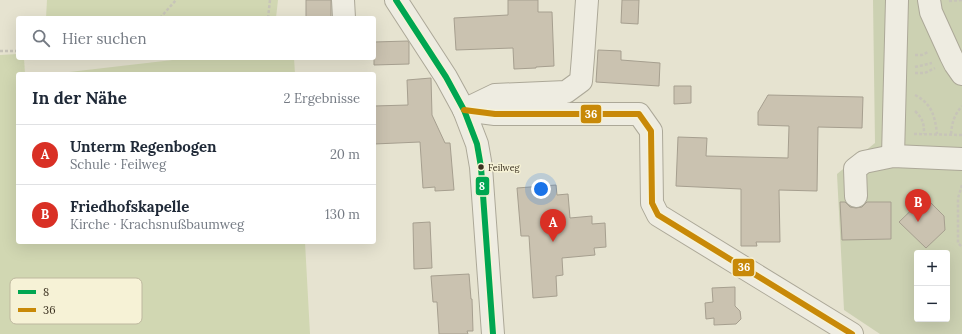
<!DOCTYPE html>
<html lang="de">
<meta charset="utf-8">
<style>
:root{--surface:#fff;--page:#f2f2f3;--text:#1f2937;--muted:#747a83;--line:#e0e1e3;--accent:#d93025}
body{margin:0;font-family:Lora,serif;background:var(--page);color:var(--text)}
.controls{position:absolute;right:12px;bottom:12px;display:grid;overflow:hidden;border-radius:4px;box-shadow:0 4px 16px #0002}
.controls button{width:36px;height:36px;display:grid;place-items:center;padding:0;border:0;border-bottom:1px solid var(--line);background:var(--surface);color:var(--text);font:20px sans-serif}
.you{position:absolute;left:541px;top:189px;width:14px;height:14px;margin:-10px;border:3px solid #fff;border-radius:50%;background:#1a73e8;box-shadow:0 0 0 6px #1a73e833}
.badge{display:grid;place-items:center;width:26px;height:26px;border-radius:50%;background:var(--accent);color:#fff;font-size:13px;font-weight:700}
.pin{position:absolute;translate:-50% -33px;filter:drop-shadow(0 1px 2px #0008)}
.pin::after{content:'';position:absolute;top:21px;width:14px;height:12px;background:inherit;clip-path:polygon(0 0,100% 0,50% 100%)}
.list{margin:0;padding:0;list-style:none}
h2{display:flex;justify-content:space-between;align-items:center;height:52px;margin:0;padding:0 16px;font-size:17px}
h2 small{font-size:13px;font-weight:400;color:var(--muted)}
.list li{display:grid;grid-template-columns:26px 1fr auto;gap:12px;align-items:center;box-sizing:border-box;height:60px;padding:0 16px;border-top:1px solid var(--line)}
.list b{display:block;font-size:15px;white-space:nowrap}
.list p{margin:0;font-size:13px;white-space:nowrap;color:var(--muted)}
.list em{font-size:13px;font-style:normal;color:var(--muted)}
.icon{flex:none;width:22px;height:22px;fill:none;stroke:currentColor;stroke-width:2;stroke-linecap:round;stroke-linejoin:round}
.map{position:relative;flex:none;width:962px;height:334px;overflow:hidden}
.search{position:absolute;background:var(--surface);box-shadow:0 4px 16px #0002;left:16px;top:16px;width:360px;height:44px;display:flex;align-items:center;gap:10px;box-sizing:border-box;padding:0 14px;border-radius:4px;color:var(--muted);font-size:15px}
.panel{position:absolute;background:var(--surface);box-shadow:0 4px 16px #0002;left:16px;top:72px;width:360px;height:172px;border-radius:4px}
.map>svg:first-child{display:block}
.green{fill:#d1d7b2}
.cemetery{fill:#ccd1b2;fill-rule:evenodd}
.building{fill:#cac2b0;stroke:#a69f8f}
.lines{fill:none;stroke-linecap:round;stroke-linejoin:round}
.minor-casing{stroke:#aca898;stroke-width:24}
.path{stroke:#c7c4b8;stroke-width:2.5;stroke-dasharray:3 2;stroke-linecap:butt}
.minor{stroke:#eeece1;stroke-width:22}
.bus-1-casing{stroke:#f6f2d6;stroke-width:9}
.bus-2-casing{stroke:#f6f2d6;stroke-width:9}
.bus-1{stroke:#00a651;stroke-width:6}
.bus-2{stroke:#c88908;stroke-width:6}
.bus-dot{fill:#3b3120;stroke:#f6f2d6;stroke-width:1.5}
.labels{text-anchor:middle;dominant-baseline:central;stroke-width:3;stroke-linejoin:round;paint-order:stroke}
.bus-label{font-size:9px;fill:#3b3120;stroke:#f6f2d6;text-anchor:start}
.key{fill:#f6f2d6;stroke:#beb89f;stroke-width:1}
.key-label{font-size:11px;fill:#3b3120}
.line-badge{stroke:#f6f2d6;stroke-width:1.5}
.badge-label{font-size:11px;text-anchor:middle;font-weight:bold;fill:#fff}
</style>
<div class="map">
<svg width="962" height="334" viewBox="0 0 962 334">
<rect width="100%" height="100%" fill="#e6e3d0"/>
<g class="green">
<path d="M47,0H278L276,18H46Z"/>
<path d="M18,54V58H24L25,74H18V242H305L310,334H0V55Z"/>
<path d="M190,58H294L295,74H52Z"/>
</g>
<path class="cemetery" d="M873,0H962V334H880L844,310L837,174L875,143ZM917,253H947V319H917Z"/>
<g class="building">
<rect x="306" y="0" width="25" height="18"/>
<path d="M508,0H538V12H552L554,66L536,67V68L514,69L513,48L456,50L454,18L508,15Z"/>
<path d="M622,0H639L638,24L621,23Z"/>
<path d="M408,41L409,43V64L374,65V42Z"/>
<path d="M598,50L621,51V60L660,63L659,86L596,82Z"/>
<path d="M431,78L432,115L445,143H450L454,190L435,191V187L423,188L420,142L374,144V106L408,105L407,80Z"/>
<path d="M674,86H691V103L674,104Z"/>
<path d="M768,95L863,97L862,128L818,127L817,191L779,190L780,242H756L757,246H741V189L676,186L678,137L707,138L706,156L788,158L789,126L758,125V112Z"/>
<path d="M556,185L557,195L568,194L570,218L592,216V224L605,223L606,247L594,248L595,255L562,258L563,275L556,276L557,296L533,298L529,236H521L517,188Z"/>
<path d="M925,197L944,216L945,230L926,248L899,222Z"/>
<path d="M840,202H845L850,207L856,208L862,207L867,202H891V239L842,240Z"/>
<path d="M430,222L432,268L414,269L413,223Z"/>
<path d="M469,274L471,299H472L473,331H467L468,334H439L437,302H433L431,276Z"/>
<path d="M735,287V306L740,311L741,319L736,324L714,325V318L706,319L705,303L713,302L712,288Z"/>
</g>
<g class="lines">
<defs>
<g id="minor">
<path d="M343,0L344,18"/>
<path d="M396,0L446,77L464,110L477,144L481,167L493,334"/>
<path d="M929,0L931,12L951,56L955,64L962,74"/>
<path d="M464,110L495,114H639L651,131L652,203L658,215L852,334"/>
<path d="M464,110L495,95L566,92L581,81L583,57L587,0"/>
<path d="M893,156L897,0"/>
<path d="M856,196L855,169L864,162L893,156L962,159"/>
</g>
</defs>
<use href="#minor" class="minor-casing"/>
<g class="path">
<path d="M949,1L962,0"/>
<path d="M160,18L176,0"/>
<path d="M268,18L270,0"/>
<path d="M0,51H18"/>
<path d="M915,55H922L928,52"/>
<path d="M915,67L932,63"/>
<path d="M915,73H925L935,68"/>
<path d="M915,95C932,104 935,116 937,134"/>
<path d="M915,111C923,119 924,123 924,134"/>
<path d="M914,134L962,135"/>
<path d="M951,134C952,123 954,115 962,106"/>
<path d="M962,185L958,198V243L962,247"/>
</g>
<use href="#minor" class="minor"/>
<defs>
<path id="bus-1" d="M396,0L446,77L464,110L477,144L481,167L493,334"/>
<path id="bus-2" d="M464,110L495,114H639L651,131L652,203L658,215L852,334"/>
</defs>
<use href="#bus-1" class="bus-1-casing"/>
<use href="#bus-2" class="bus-2-casing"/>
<use href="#bus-1" class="bus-1"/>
<use href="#bus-2" class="bus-2"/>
</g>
<circle class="bus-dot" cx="481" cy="167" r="3.5"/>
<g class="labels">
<g class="bus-label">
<text x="488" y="167">Feilweg</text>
</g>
</g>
<rect x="10" y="278" width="132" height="46" rx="6" class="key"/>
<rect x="18" y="290" width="18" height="4" fill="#00a651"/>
<rect x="18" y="308" width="18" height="4" fill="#c88908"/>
<g class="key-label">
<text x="43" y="296">8</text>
<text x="43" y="314">36</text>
</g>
<g class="line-badge">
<rect x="580" y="104" width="22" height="20" rx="4" fill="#c88908"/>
<rect x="475" y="176" width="15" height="20" rx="4" fill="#00a651"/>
<rect x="732" y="258" width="23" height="19" rx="4" fill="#c88908"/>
</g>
<g class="badge-label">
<text x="591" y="118">36</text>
<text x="482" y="190">8</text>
<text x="744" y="271">36</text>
</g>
</svg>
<div class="controls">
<button>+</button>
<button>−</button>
</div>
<div class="you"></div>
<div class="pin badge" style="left:553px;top:242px">A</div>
<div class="pin badge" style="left:918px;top:222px">B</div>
<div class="search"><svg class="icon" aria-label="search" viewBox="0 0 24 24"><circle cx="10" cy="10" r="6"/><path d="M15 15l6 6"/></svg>Hier suchen</div>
<section class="panel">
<h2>In der Nähe<small>2 Ergebnisse</small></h2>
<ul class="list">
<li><span class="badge">A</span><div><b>Unterm Regenbogen</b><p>Schule · Feilweg</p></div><em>20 m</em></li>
<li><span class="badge">B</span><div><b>Friedhofskapelle</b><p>Kirche · Krachsnußbaumweg</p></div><em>130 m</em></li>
</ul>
</section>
</div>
